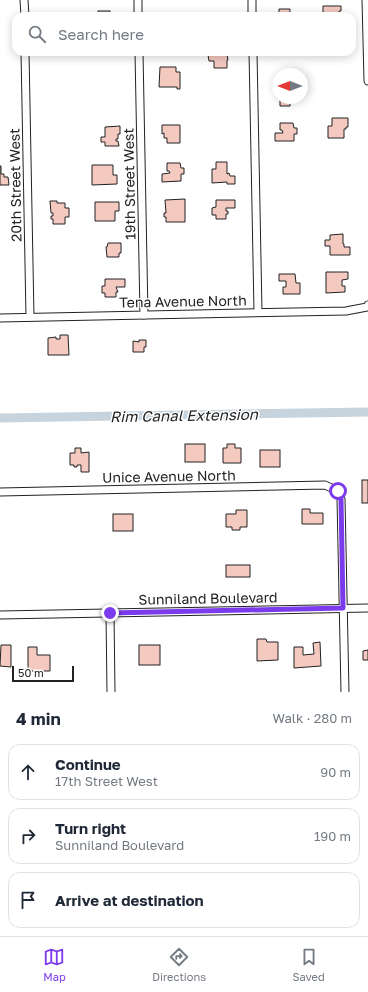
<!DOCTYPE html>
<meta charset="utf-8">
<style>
:root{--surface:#fff;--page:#f6f6f7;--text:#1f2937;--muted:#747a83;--line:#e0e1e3;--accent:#7c3aed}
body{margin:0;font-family:"Golos Text",sans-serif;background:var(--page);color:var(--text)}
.compass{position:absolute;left:272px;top:68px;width:36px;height:36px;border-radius:50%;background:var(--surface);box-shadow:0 2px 10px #0003;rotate:270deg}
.scale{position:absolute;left:12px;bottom:10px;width:62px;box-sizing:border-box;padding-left:4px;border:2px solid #222;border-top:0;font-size:11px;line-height:14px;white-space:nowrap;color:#222;-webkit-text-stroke:3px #fff;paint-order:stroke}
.stop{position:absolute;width:12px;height:12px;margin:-9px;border:3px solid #7c3aed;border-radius:50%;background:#fff}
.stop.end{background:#7c3aed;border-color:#fff;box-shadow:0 1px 4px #0008}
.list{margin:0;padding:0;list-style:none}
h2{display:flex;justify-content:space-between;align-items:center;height:52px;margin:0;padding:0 16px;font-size:17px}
h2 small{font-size:13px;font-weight:400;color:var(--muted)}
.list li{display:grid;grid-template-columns:26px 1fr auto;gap:12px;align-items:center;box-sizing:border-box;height:56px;margin:0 8px 8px;padding:0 8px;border:1px solid var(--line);border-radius:12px}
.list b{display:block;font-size:15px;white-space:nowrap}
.list p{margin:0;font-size:13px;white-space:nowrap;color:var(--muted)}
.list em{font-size:13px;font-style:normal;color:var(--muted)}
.icon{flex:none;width:22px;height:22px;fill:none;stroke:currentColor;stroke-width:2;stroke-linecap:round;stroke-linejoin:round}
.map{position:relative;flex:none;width:368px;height:692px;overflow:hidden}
.search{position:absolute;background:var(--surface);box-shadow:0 2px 10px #0003;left:12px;right:12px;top:12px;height:44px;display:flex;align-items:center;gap:10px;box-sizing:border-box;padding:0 14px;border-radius:12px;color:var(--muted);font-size:15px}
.sheet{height:244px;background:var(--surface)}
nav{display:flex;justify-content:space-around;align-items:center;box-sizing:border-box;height:56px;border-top:1px solid var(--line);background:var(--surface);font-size:11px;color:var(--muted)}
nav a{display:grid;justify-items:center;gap:2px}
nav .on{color:var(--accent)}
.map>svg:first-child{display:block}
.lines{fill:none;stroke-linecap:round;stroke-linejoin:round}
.canal{stroke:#c7d3dd;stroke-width:9}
.building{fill:#f3c9c0;stroke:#222}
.minor-casing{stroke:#222;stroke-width:9}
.minor{stroke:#fff;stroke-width:7}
.route{stroke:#7c3aed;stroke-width:5}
.labels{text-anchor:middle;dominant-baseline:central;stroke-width:3;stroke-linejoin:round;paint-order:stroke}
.street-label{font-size:14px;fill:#222;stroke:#fff}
.water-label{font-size:15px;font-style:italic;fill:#222;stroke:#fff}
</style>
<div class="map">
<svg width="368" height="692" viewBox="0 0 368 692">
<rect width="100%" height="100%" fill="#fff"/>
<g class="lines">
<path class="canal" d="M0,418L368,412"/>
</g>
<g class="building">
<path d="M323,6H341V11H339V14H342V16H323Z"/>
<path d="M279,9H290V14H293V16H279Z"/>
<rect x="98" y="11" width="12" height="5"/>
<path d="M65,13L66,16H52V14Z"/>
<path d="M214,52H234V54H227L228,60H227V68H214V61H209L208,55H214Z"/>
<path d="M160,67H176V72H180V89H177V87H159Z"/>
<rect x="275" y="84" width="3" height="7"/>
<path d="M277,96L278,98H290V106H280V98H277Z"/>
<path d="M332,118H348V127H346V129H344V138H328V126H332Z"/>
<path d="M280,123H293L294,128H297V134H294V141H275V133H283L282,130H280Z"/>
<path d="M162,125H180V143H167V138H164V133L162,134Z"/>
<path d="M120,126V134H118V139H116V141H118L119,146H105V142H101V137H105V127Z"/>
<path d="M216,162H227V174L229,173L230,176H235V184H227V182L212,183V169H216Z"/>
<path d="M167,163H180L181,168H184V174H181V181L162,182V174L170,173L169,171H167Z"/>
<path d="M92,165H113V175H117V184L92,185Z"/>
<path d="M0,166H1V174H4V177H8L9,185H0Z"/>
<path d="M185,199V222H166V217H164V213H166L165,200Z"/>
<path d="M216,200H235V208H226V211H228V214H226V219H216V215H212V208L216,207Z"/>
<path d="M50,201H57V203H65V208H69V217H65V224H53V219H51V216H53V213H51Z"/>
<path d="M95,202H119V211H115V221H95Z"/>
<path d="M343,234V244H344V247H350V255H330V246H325V240H330V235Z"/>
<path d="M108,243H121V253H119V257H107L106,247H107Z"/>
<path d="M326,272H348V279L342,280V286H345V292L326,293Z"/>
<path d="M279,274H295L296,283H300V294H283V287H286V281H279Z"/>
<path d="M105,279H125V287H116L118,292H116V297H105V293H102V286H105Z"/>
<path d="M60,335H68L69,355H48V338L56,337V339H60Z"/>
<path d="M139,340H146V347H144V352H133V341L139,342Z"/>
<rect x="185" y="444" width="20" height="18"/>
<path d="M227,444H235V448H241V463H223V448H227Z"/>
<path d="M75,448H81V453L89,452V472H81V465H77V467H74V465H70V453H75Z"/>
<rect x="260" y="450" width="20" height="17"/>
<rect x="362" y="480" width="6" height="23"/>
<path d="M302,509H310V513H323V524H302Z"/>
<path d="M236,510H247V527H240V530H232V527H226V514H236Z"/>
<rect x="113" y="514" width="20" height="17"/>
<rect x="226" y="565" width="24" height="12"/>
<path d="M257,639H266L267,642H278V660L257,661Z"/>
<path d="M320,642L321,666L294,668V647H303V655L314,654L313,643Z"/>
<path d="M1,645H11V667L0,666Z"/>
<rect x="139" y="645" width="21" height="20"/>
<path d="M28,647H37V655H50V671H28Z"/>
<path d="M368,650V660H363V651Z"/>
</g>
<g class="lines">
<defs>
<g id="minor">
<path d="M24,0L25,16"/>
<path d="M138,0V16"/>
<path d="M252,0V16"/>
<path d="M366,0L368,81"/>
<path d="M25,52L30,317"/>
<path d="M139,52L144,315"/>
<path d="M253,52L258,312"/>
<path d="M0,318L346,311L367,307L368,305"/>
<path d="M0,492L325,485L338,491L341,499L345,692"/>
<path d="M110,613L111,692"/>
<path d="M0,615L368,608"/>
</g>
</defs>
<use href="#minor" class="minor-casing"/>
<use href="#minor" class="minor"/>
</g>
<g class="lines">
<path class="route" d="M110,613L343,608L341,499L338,491"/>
</g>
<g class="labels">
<g class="street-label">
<text transform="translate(129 184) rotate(-91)">19th Street West</text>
<text transform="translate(15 185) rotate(-91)">20th Street West</text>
<text transform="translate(183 301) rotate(-1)">Tena Avenue North</text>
<text transform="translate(169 476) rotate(-1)">Unice Avenue North</text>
<text transform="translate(208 598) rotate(-1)">Sunniland Boulevard</text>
</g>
<g class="water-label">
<text transform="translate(184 415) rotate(-1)">Rim Canal Extension</text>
</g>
</g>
</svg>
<svg class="compass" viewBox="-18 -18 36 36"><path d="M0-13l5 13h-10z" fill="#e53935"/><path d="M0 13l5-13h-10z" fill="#747a83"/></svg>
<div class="scale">50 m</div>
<div class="stop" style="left:338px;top:491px"></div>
<div class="stop end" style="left:110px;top:613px"></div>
<div class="search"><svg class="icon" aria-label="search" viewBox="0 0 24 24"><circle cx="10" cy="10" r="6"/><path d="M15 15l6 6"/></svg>Search here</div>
</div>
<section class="sheet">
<h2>4 min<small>Walk · 280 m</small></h2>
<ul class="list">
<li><svg class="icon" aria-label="ahead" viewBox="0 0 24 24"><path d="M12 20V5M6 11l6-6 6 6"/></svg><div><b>Continue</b><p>17th Street West</p></div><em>90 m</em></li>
<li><svg class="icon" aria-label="right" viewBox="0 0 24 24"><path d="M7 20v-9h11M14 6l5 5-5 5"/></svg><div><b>Turn right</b><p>Sunniland Boulevard</p></div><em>190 m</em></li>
<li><svg class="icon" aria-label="arrive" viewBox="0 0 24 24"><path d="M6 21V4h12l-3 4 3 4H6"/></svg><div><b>Arrive at destination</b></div></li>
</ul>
</section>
<nav>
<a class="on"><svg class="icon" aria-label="map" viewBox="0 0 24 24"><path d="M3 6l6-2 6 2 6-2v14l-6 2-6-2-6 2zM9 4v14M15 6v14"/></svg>Map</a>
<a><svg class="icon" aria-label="directions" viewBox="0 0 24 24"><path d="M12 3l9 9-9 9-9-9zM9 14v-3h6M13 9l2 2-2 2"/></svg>Directions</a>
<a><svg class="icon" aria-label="saved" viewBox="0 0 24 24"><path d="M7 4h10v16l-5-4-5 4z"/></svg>Saved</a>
</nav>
